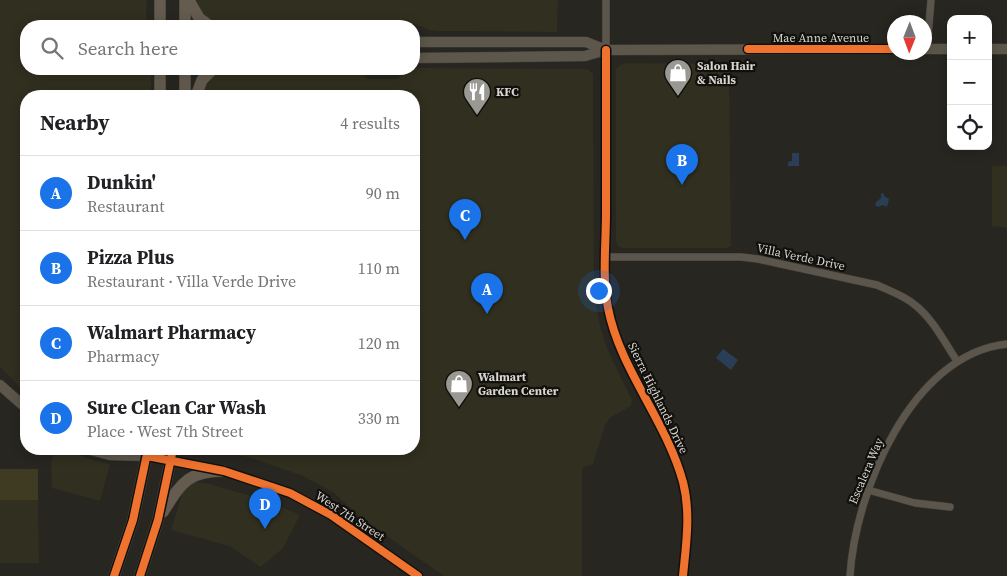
<!DOCTYPE html>
<meta charset="utf-8">
<style>
:root{--surface:#fff;--page:#f6f6f6;--text:#202124;--muted:#757577;--line:#e0e0e0;--accent:#1a73e8}
body{margin:0;font-family:"Source Serif 4",serif;background:var(--page);color:var(--text)}
.controls{position:absolute;right:15px;top:15px;display:grid;overflow:hidden;border-radius:10px;box-shadow:0 2px 12px #0003}
.controls button{width:45px;height:45px;display:grid;place-items:center;padding:0;border:0;border-bottom:1px solid var(--line);background:var(--surface);color:var(--text);font:25px sans-serif}
.compass{position:absolute;left:887px;top:15px;width:45px;height:45px;border-radius:50%;background:var(--surface);box-shadow:0 2px 12px #0003;rotate:181deg}
.you{position:absolute;left:598px;top:290px;width:18px;height:18px;margin:-12px;border:4px solid #fff;border-radius:50%;background:#1a73e8;box-shadow:0 0 0 8px #1a73e833}
.badge{display:grid;place-items:center;width:32px;height:32px;border-radius:50%;background:var(--accent);color:#fff;font-size:16px;font-weight:700}
.pin{position:absolute;translate:-50% -41px;filter:drop-shadow(0 1px 2px #0008)}
.pin::after{content:'';position:absolute;top:26px;width:18px;height:15px;background:inherit;clip-path:polygon(0 0,100% 0,50% 100%)}
.list{margin:0;padding:0;list-style:none}
h2{display:flex;justify-content:space-between;align-items:center;height:65px;margin:0;padding:0 20px;font-size:21px}
h2 small{font-size:16px;font-weight:400;color:var(--muted)}
.list li{display:grid;grid-template-columns:32px 1fr auto;gap:15px;align-items:center;box-sizing:border-box;height:75px;padding:0 20px;border-top:1px solid var(--line)}
.list b{display:block;font-size:19px;white-space:nowrap}
.list p{margin:0;font-size:16px;white-space:nowrap;color:var(--muted)}
.list em{font-size:16px;font-style:normal;color:var(--muted)}
.icon{flex:none;width:28px;height:28px;fill:none;stroke:currentColor;stroke-width:2;stroke-linecap:round;stroke-linejoin:round}
.map{position:relative;flex:none;width:1007px;height:576px;overflow:hidden}
.search{position:absolute;background:var(--surface);box-shadow:0 2px 12px #0003;left:20px;top:20px;width:400px;height:55px;display:flex;align-items:center;gap:12px;box-sizing:border-box;padding:0 18px;border-radius:20px;color:var(--muted);font-size:19px}
.panel{position:absolute;background:var(--surface);box-shadow:0 2px 12px #0003;left:20px;top:90px;width:400px;height:365px;border-radius:20px}
.map>svg:first-child{display:block}
.built{fill:#312f1f}
.green{fill:#3f3b23}
.water{fill:#2a3f57}
.lines{fill:none;stroke-linecap:round;stroke-linejoin:round}
.minor-casing{stroke:#42413d;stroke-width:8}
.tertiary-casing{stroke:#42413d;stroke-width:10}
.secondary-casing{stroke:#42413d;stroke-width:11}
.primary-casing{stroke:#42413d;stroke-width:12}
.minor{stroke:#5b554c;stroke-width:7}
.tertiary{stroke:#5b554c;stroke-width:9}
.secondary{stroke:#5d564a;stroke-width:10}
.primary{stroke:#655c4f;stroke-width:11}
.cycleway-casing{stroke:#11100c;stroke-width:11}
.cycleway{stroke:#ef722f;stroke-width:8}
.labels{text-anchor:middle;dominant-baseline:central;stroke-width:4.5;stroke-linejoin:round;paint-order:stroke}
.street-label{font-size:12px;fill:#d7d6d0;stroke:#11100c}
.poi-label{font-size:12px;font-weight:bold;fill:#d7d6d0;stroke:#11100c;text-anchor:start}
</style>
<div class="map">
<svg width="1007" height="576" viewBox="0 0 1007 576">
<rect width="100%" height="100%" fill="#272620"/>
<g class="built">
<path d="M0,0H147L146,17L149,26H26V69H151V96H26V393L0,367Z"/>
<path d="M197,0H558L557,32L437,31L429,30L413,23L351,24L347,26H220L208,19L202,12Z"/>
<path d="M626,63L729,64L731,246L727,248H622L618,246L616,241V69L619,66Z"/>
<path d="M422,68L585,69L589,70L593,74L594,295L600,326L604,339L610,355L632,400L631,406L611,417L605,425L593,464L582,468V576H444L361,518L333,492L303,476L248,457L206,449H414V96H201L204,84L214,74L232,69H353L361,72L368,79H397L409,69Z"/>
<path d="M992,166H1007V228L992,226Z"/>
<path d="M57,449H63L92,460L110,464L100,501L52,488L51,462Z"/>
<path d="M195,482L206,483L265,500L300,515L283,548L261,567L229,546L171,530L182,494L189,485Z"/>
<path d="M0,500H38L39,563H0Z"/>
</g>
<rect class="green" x="0" y="469" width="38" height="31"/>
<g class="water">
<path d="M792,153H799V166H788V162L792,161Z"/>
<path d="M881,193L884,194V196L889,199L887,207L883,205L878,207L875,205L876,202L881,198Z"/>
<path d="M723,349L738,360L731,370L716,358Z"/>
</g>
<g class="lines">
<defs>
<g id="minor">
<path d="M606,0V50"/>
<path d="M927,49L931,0"/>
<path d="M606,257H741L758,259L877,285C890,291 905,296 915,305C933,319 945,343 957,361"/>
<path d="M868,490L915,503L950,507"/>
<path d="M850,576C855,492 911,354 1007,344"/>
</g>
<path id="tertiary" d="M606,50C606,104 606,158 606,213C606,244 602,277 608,308C620,370 666,420 683,482C691,513 686,545 683,576"/>
<g id="secondary">
<path d="M414,42H586L606,50"/>
<path d="M924,49H951"/>
<path d="M988,49H1007"/>
<path d="M414,58L585,56L606,50L894,49"/>
<path d="M0,385L26,408"/>
<path d="M87,449L110,455L147,456L224,471L290,493L331,515L418,576"/>
</g>
<g id="primary">
<path d="M189,0L199,18L210,26"/>
<path d="M160,26V0"/>
<path d="M185,26V0"/>
<path d="M185,69V96"/>
<path d="M160,96V69"/>
<path d="M196,96L202,80L213,69"/>
<path d="M163,512C181,484 187,471 224,471"/>
<path d="M114,576L133,520L148,449"/>
<path d="M140,576L158,520L173,449"/>
</g>
</defs>
<use href="#minor" class="minor-casing"/>
<use href="#tertiary" class="tertiary-casing"/>
<use href="#secondary" class="secondary-casing"/>
<use href="#primary" class="primary-casing"/>
<use href="#minor" class="minor"/>
<use href="#tertiary" class="tertiary"/>
<use href="#secondary" class="secondary"/>
<use href="#primary" class="primary"/>
<defs>
<g id="cycleway">
<path d="M748,49H894"/>
<path d="M606,50C606,104 606,158 606,213C606,244 602,277 608,308C620,370 666,420 683,482C691,513 686,545 683,576"/>
<path d="M147,456L224,471L290,493L331,515L418,576"/>
<path d="M114,576L133,520L148,449"/>
<path d="M140,576L158,520L173,449"/>
</g>
</defs>
<use href="#cycleway" class="cycleway-casing"/>
<use href="#cycleway" class="cycleway"/>
</g>
<defs>
<symbol id="shop-pin" viewBox="-11 -11 22 30"><path d="M0 17L-7.5 6A9.5 9.5 0 1 1 7.5 6Z" fill="#999892" stroke="#11100c"/><path d="M-5-2.5h2.3a2.7 3.5 0 0 1 5.4 0H5L5.5 6h-11ZM-1.5-2.5h3a1.5 2.3 0 0 0-3 0Z" fill="#fff"/></symbol>
<symbol id="restaurant-pin" viewBox="-11 -11 22 30"><path d="M0 17L-7.5 6A9.5 9.5 0 1 1 7.5 6Z" fill="#999892" stroke="#11100c"/><path d="M-5-6h1v4h1v-4h1v4h1v-4h1v5L-1.5 .5V6h-2V.5L-5-1ZM5-6V6H3V1.5H1.5Q1.5-4 5-6Z" fill="#fff"/></symbol>
</defs>
<g fill-rule="evenodd">
<use href="#shop-pin" x="662" y="57" width="32" height="43"/>
<use href="#restaurant-pin" x="461" y="76" width="32" height="43"/>
<use href="#shop-pin" x="443" y="368" width="32" height="43"/>
</g>
<g class="labels">
<g class="street-label">
<text x="821" y="38">Mae Anne Avenue</text>
<text transform="translate(801 257) rotate(12)">Villa Verde Drive</text>
<text transform="translate(658 398) rotate(64)">Sierra Highlands Drive</text>
<text transform="translate(866 471) rotate(-67)">Escalera Way</text>
<text transform="translate(350 516) rotate(33)">West 7th Street</text>
</g>
<g class="poi-label">
<text x="697" y="66">Salon Hair<tspan x="697" dy="14">&amp; Nails</tspan></text>
<text x="496" y="92">KFC</text>
<text x="478" y="377">Walmart<tspan x="478" dy="14">Garden Center</tspan></text>
</g>
</g>
</svg>
<div class="controls">
<button>+</button>
<button>−</button>
<button><svg class="icon" aria-label="locate" viewBox="0 0 24 24"><circle cx="12" cy="12" r="6"/><path d="M12 2v4M12 18v4M2 12h4M18 12h4"/></svg></button>
</div>
<svg class="compass" viewBox="-18 -18 36 36"><path d="M0-13l5 13h-10z" fill="#e53935"/><path d="M0 13l5-13h-10z" fill="#757577"/></svg>
<div class="you"></div>
<div class="pin badge" style="left:487px;top:314px">A</div>
<div class="pin badge" style="left:682px;top:185px">B</div>
<div class="pin badge" style="left:465px;top:240px">C</div>
<div class="pin badge" style="left:265px;top:529px">D</div>
<div class="search"><svg class="icon" aria-label="search" viewBox="0 0 24 24"><circle cx="10" cy="10" r="6"/><path d="M15 15l6 6"/></svg>Search here</div>
<section class="panel">
<h2>Nearby<small>4 results</small></h2>
<ul class="list">
<li><span class="badge">A</span><div><b>Dunkin'</b><p>Restaurant</p></div><em>90 m</em></li>
<li><span class="badge">B</span><div><b>Pizza Plus</b><p>Restaurant · Villa Verde Drive</p></div><em>110 m</em></li>
<li><span class="badge">C</span><div><b>Walmart Pharmacy</b><p>Pharmacy</p></div><em>120 m</em></li>
<li><span class="badge">D</span><div><b>Sure Clean Car Wash</b><p>Place · West 7th Street</p></div><em>330 m</em></li>
</ul>
</section>
</div>
